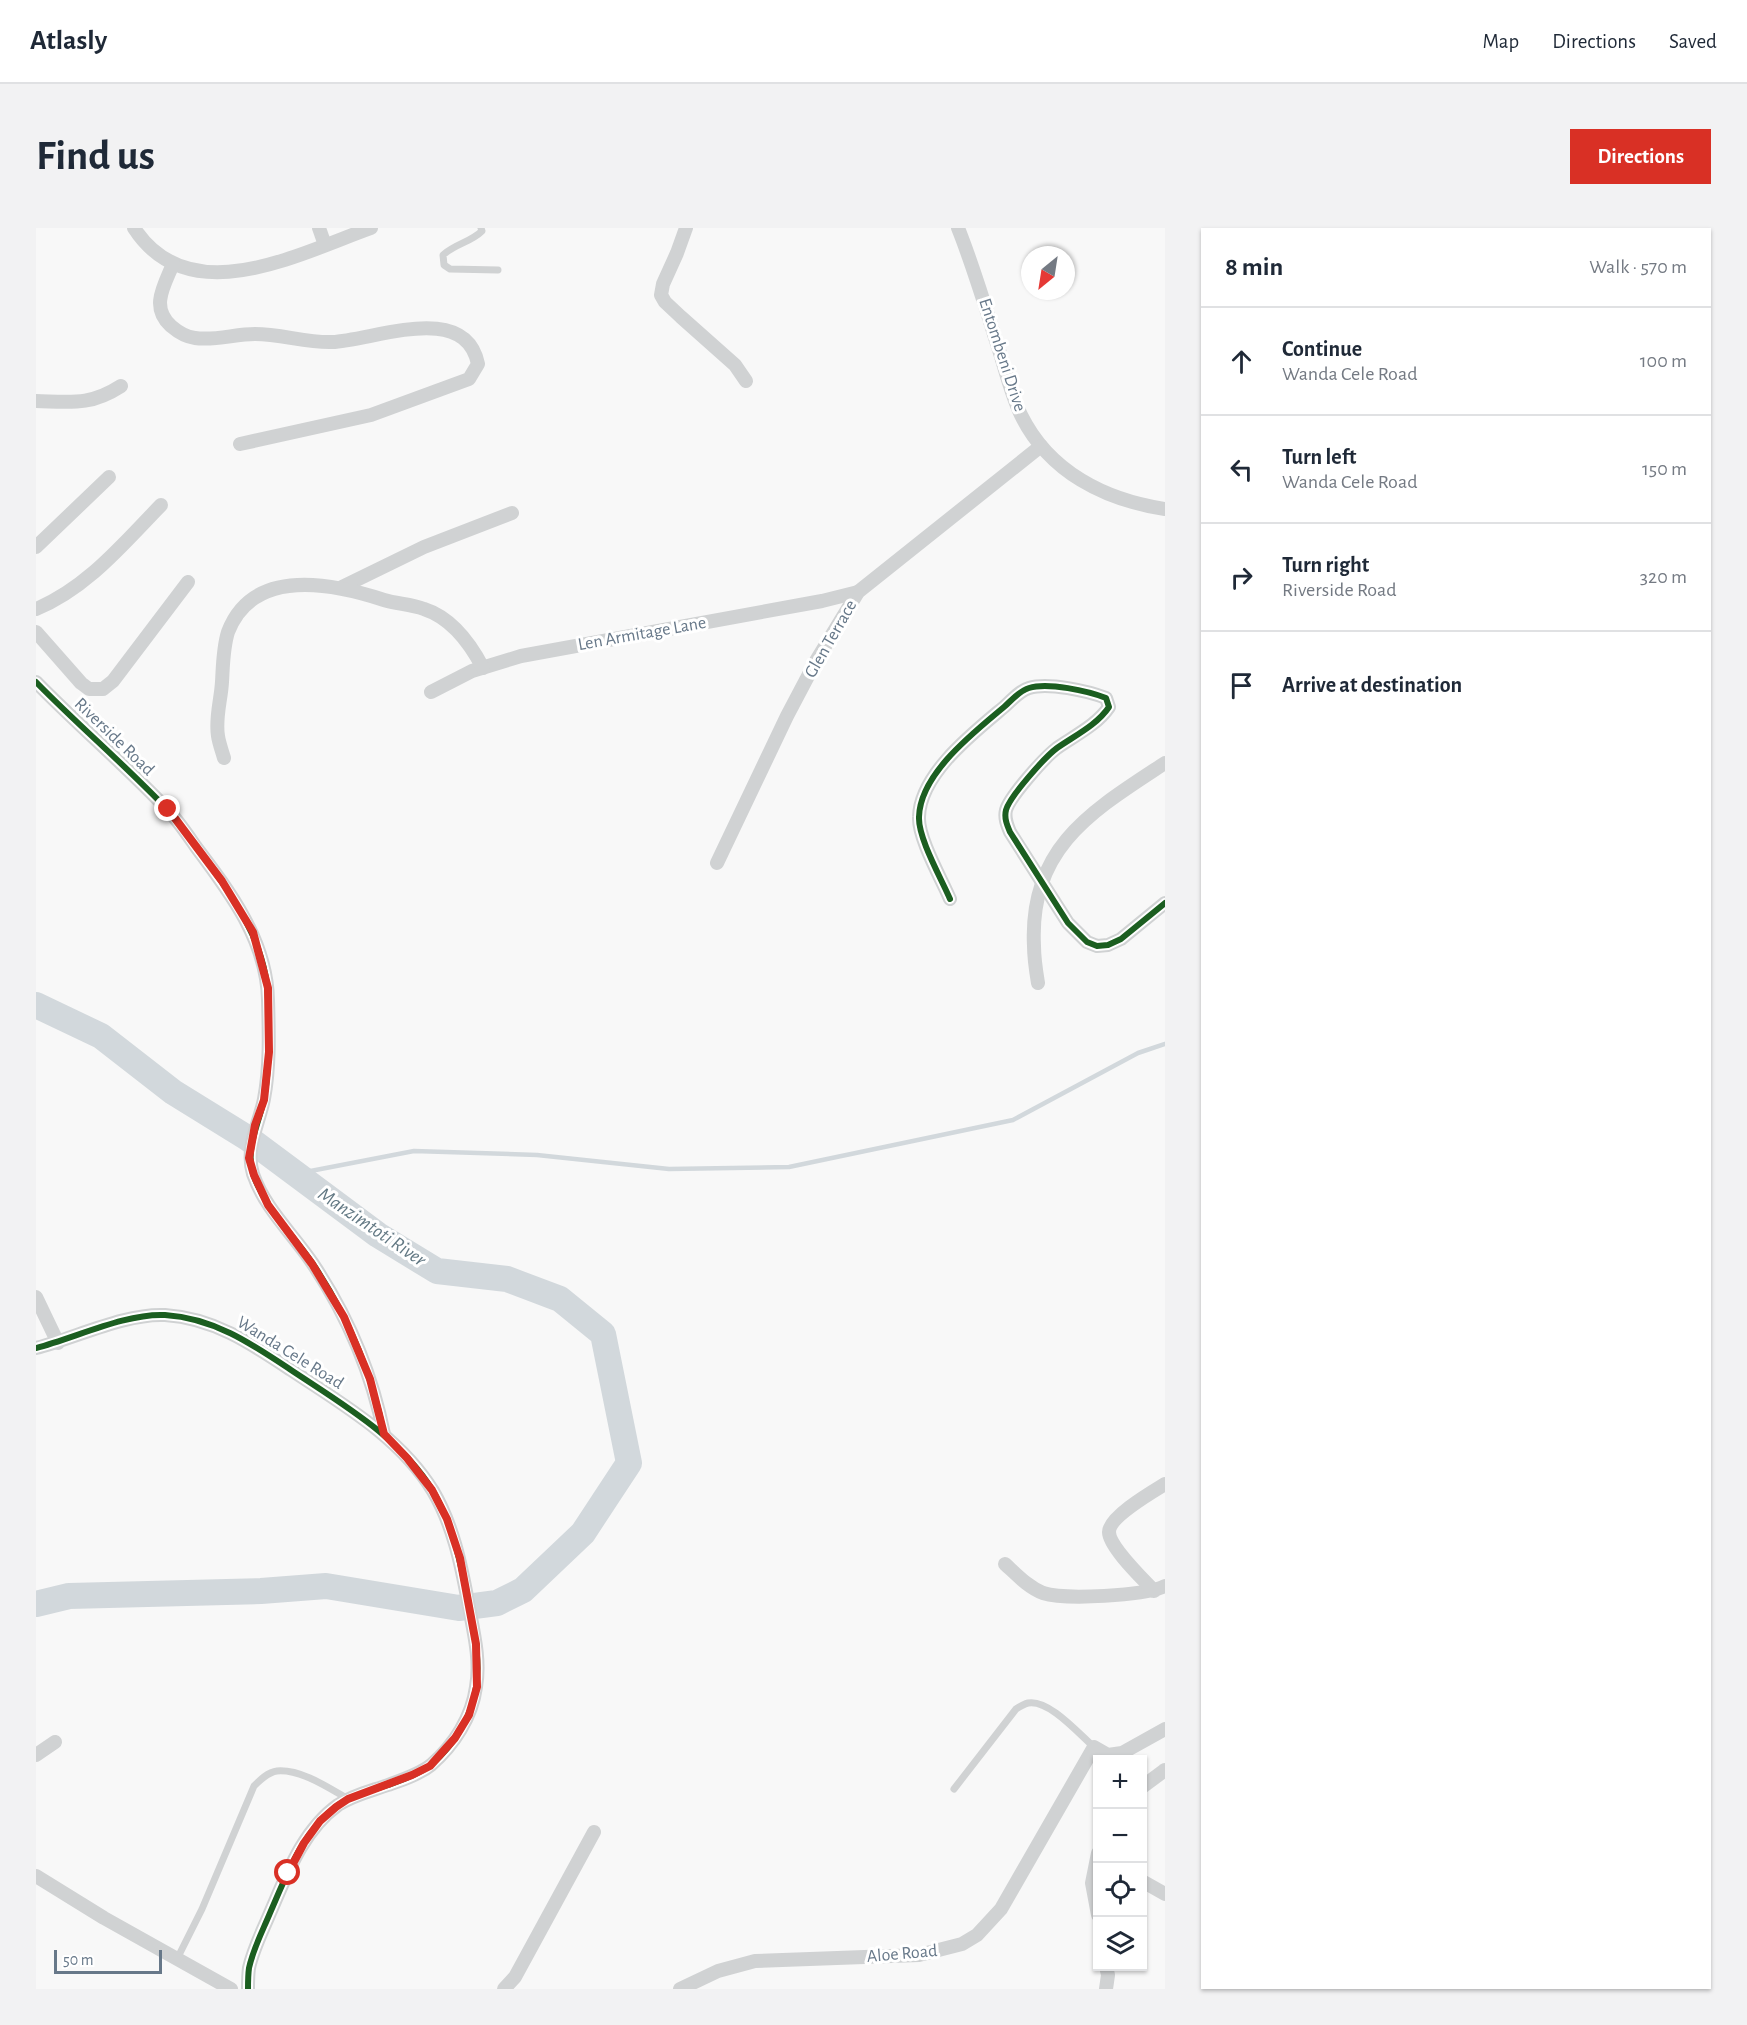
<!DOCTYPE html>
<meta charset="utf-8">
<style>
:root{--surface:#fff;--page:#f2f2f3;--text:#1f2937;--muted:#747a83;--line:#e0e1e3;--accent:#d93025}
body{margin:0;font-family:"Alegreya Sans",sans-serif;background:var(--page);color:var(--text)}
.controls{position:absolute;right:18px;bottom:18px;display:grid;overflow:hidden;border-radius:0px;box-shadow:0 2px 4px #0004}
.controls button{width:54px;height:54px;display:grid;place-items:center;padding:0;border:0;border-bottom:2px solid var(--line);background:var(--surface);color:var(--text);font:30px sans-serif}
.compass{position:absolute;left:985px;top:18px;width:54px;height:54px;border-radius:50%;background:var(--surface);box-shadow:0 2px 4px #0004;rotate:210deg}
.scale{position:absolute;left:18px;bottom:15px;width:108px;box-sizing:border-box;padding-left:6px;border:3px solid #677889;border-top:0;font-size:16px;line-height:21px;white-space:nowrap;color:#677889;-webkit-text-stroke:4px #fff;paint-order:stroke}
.stop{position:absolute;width:18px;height:18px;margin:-14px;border:4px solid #d93025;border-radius:50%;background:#fff}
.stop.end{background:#d93025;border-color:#fff;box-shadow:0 2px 6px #0008}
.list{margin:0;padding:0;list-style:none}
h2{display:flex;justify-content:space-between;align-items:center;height:78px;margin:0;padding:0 24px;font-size:26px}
h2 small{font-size:20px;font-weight:400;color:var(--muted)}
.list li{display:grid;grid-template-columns:39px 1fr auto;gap:18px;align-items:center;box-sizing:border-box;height:108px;padding:0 24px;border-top:2px solid var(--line)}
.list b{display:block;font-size:22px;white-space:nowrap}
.list p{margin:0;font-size:20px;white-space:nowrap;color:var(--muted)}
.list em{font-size:20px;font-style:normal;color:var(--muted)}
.icon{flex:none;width:33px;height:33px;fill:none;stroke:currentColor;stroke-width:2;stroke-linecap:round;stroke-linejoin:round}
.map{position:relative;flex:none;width:1129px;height:1761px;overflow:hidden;border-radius:0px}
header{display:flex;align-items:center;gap:36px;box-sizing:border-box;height:84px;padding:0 30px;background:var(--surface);border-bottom:2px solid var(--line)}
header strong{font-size:28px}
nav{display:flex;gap:33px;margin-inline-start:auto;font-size:21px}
.intro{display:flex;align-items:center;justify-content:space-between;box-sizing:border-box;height:144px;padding:0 36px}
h1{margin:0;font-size:42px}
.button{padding:15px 27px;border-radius:0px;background:var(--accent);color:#fff;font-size:21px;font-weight:700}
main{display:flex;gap:36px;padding:0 36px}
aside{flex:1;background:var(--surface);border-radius:0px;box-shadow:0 2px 4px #0004}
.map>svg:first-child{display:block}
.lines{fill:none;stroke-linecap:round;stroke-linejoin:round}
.stream{stroke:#d2d8dc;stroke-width:4.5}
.river{stroke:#d2d8dc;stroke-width:26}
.lane{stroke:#d0d2d3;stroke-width:7}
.street{stroke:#d0d2d3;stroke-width:14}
.cycleway-casing{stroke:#fff;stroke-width:10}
.cycleway{stroke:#1b5e20;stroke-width:6}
.route{stroke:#d93025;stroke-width:8}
.labels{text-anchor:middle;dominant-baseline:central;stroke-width:6;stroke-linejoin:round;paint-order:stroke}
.street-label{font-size:18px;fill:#677889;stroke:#fff}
.water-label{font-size:20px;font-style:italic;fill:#637984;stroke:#fff}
</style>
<header>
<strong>Atlasly</strong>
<nav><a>Map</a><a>Directions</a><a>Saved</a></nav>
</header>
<div class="intro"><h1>Find us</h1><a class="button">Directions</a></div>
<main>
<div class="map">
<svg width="1129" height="1761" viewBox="0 0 1129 1761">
<rect width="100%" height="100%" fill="#f8f8f8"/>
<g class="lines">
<path class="stream" d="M259,946L378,923L501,927L633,941L753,939L977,892L1102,825L1129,816"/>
<path class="river" d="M0,777L65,808L137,864L213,911L342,1007L401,1043L471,1051L524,1071L567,1106L593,1235L547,1305L487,1362L461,1375L423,1380L290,1358L225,1363L33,1368L0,1376"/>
<g class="lane">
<path d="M445,0L446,3C435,14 419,16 407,27L408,37L414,41L462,42"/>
<path d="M918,1561L980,1481C983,1479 988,1476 992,1475C1013,1471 1043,1506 1058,1519"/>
<path d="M141,1731L166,1681L218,1558C224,1552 232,1544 241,1543C265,1541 293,1560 312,1571"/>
</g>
<g class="street">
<path d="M98,0C153,85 262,26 335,0"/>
<path d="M283,0L289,17"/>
<path d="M650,0L641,25L627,56L625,67L629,74L645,89L699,137L710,153"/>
<path d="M922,0C938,40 950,81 963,122C970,144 975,166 985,187C1013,244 1069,272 1129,281"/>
<path d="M137,36C128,58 114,79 135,98C142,104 150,109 159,110C179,113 199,106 219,106C245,106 271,115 296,114C339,112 429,73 442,136L433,151L335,187L204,216"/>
<path d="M0,173C35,174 54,178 85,158"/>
<path d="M0,319L73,249"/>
<path d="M306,359L388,319L476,285"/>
<path d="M0,381C51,360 87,316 125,277"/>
<path d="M0,404L45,455L53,461H67L77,453L152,354"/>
<path d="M0,454C42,497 88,536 130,580C141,591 151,606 160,619C194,664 231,713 232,772C233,805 234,839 228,871C223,896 209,920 217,946C229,981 257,1006 277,1036C311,1087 336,1146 348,1206"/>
<path d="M395,464L436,443L485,428L786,373L822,364"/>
<path d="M188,530C186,523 183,515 182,508C179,490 185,472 186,454C187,437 187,420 192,404C217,339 296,355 348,372C361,376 375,376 388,381C416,390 434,415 447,440"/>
<path d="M681,635L751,488L780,433L822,364L1005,218"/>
<path d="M914,671C905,650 882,610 883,589C884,546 937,505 968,479C976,472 983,463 993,460C1012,454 1052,463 1070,470L1073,479C1061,497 1038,508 1021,520C1009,529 974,568 970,582C968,590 971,597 974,604L1032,695L1051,714L1061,718L1072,717L1085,711L1129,675"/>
<path d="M1002,755C1000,743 998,730 998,718C993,619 1056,583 1129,535"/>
<path d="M0,1069L22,1115"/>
<path d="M0,1120C39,1110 90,1085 129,1087C178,1090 216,1116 255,1142C306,1176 364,1209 397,1263C417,1297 425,1336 432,1374C437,1402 445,1431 440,1459C436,1489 418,1517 395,1537C384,1546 366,1552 352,1557C335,1563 317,1567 302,1577C267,1602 251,1646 234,1685C227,1702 217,1721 213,1740C212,1747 212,1754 212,1761"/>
<path d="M969,1336C981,1347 992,1359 1007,1365C1029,1372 1108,1368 1129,1358"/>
<path d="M1118,1363C1108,1352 1073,1319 1073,1304C1073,1289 1116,1264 1129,1256"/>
<path d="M0,1527L19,1514"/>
<path d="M1106,1559L1129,1542"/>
<path d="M1062,1625L1056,1655L1062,1687"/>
<path d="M0,1648L68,1690L195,1761"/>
<path d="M1106,1653L1129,1666"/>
<path d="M468,1761L479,1749L558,1604"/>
<path d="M644,1761L682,1743L719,1733L883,1727L926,1716L941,1707L965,1681L1058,1519L1072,1527L1086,1525L1129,1501"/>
<path d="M1070,1761L1072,1747L1070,1738"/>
</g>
<defs>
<g id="cycleway">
<path d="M0,454C42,497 88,536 130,580C141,591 151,606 160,619C194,664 231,713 232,772C233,805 234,839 228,871C223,896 209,920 217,946C229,981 257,1006 277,1036C311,1087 336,1146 348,1206"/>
<path d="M914,671C905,650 882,610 883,589C884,546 937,505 968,479C976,472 983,463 993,460C1012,454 1052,463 1070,470L1073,479C1061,497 1038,508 1021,520C1009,529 974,568 970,582C968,590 971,597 974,604L1032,695L1051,714L1061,718L1072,717L1085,711L1129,675"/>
<path d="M0,1120C39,1110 90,1085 129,1087C178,1090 216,1116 255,1142C306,1176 364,1209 397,1263C417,1297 425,1336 432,1374C437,1402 445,1431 440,1459C436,1489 418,1517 395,1537C384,1546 366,1552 352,1557C335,1563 317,1567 302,1577C267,1602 251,1646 234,1685C227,1702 217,1721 213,1740C212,1747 212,1754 212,1761"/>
</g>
</defs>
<use href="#cycleway" class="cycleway-casing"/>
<use href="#cycleway" class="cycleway"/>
</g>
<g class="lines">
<path class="route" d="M132,581L186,653L217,704L232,760L233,824L228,872L219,897L213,930L218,947L232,977L276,1036L308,1089L334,1151L348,1206L371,1230L396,1262L411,1291L424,1330L440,1416L441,1459L433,1487L419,1510L394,1538L376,1547L312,1571L300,1579L284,1593L268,1615L252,1645"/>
</g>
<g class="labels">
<g class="street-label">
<text transform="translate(966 127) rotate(72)">Entombeni Drive</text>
<text transform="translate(606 406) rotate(-10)">Len Armitage Lane</text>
<text transform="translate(795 411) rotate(-60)">Glen Terrace</text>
<text transform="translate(78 509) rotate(44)">Riverside Road</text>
<text transform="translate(254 1125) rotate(32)">Wanda Cele Road</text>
<text transform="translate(866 1726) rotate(-5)">Aloe Road</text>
</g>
<g class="water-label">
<text transform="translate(336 999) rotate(34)">Manzimtoti River</text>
</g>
</g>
</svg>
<div class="controls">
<button>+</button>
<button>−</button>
<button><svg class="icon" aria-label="locate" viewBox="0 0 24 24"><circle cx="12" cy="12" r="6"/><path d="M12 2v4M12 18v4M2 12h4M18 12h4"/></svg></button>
<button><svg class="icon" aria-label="layers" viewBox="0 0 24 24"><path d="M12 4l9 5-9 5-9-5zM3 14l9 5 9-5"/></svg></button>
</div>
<svg class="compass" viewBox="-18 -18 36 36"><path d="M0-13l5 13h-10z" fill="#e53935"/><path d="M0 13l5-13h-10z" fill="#747a83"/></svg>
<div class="scale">50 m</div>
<div class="stop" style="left:252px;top:1645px"></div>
<div class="stop end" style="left:132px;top:581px"></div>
</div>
<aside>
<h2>8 min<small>Walk · 570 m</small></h2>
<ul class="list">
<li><svg class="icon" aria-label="ahead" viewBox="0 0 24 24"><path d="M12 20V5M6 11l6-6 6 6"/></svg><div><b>Continue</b><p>Wanda Cele Road</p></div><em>100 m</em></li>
<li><svg class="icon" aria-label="left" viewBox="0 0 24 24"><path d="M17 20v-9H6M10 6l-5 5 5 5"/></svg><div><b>Turn left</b><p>Wanda Cele Road</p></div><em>150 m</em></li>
<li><svg class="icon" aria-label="right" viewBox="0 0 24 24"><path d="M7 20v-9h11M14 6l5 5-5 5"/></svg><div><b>Turn right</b><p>Riverside Road</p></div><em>320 m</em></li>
<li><svg class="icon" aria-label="arrive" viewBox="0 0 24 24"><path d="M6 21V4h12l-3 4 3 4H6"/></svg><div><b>Arrive at destination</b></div></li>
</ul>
</aside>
</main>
